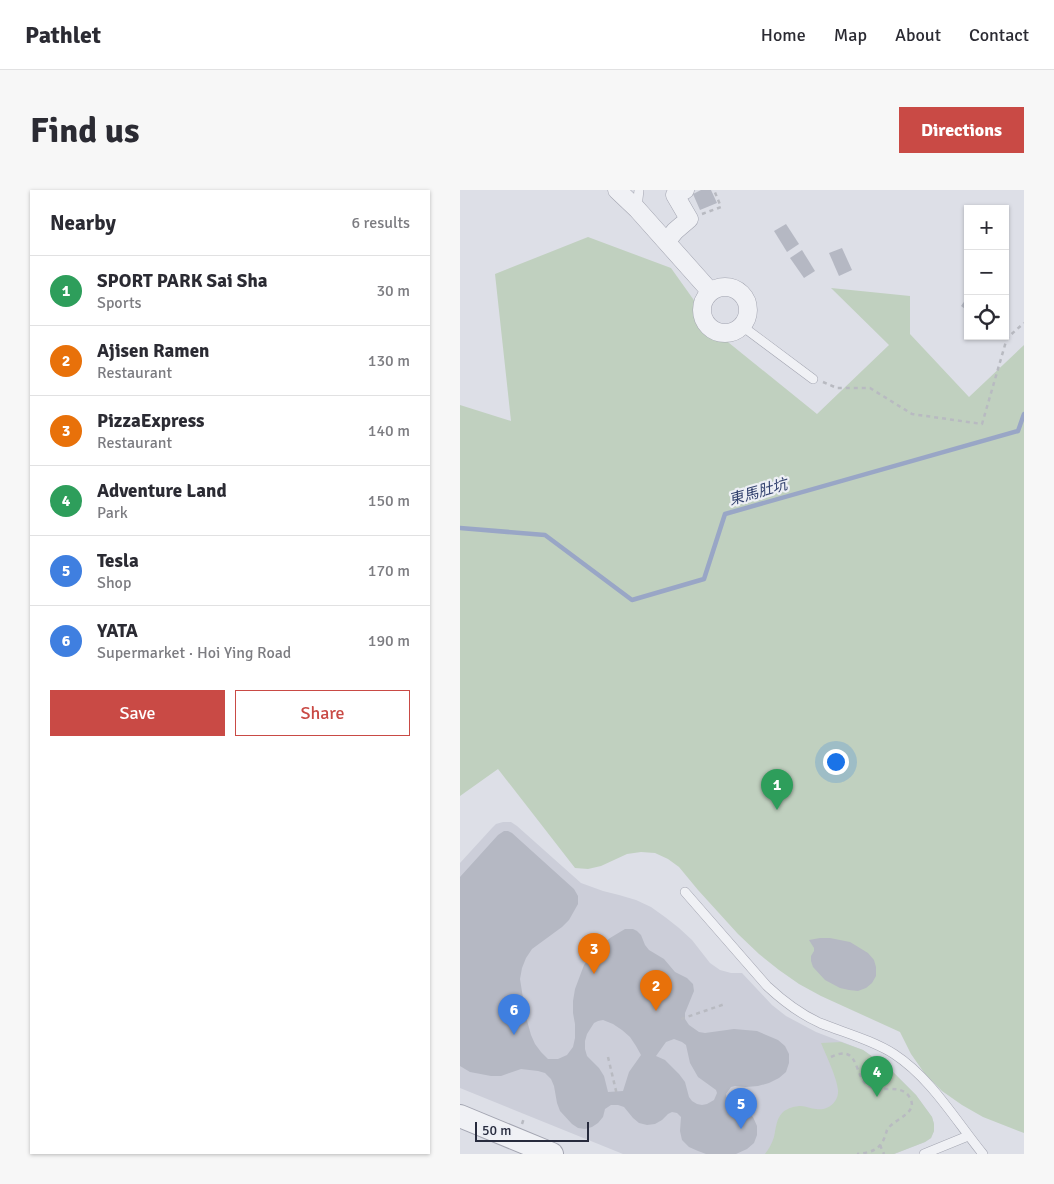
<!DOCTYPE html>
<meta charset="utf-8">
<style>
:root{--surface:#fff;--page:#f7f7f7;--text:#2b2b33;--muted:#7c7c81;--line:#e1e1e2;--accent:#c94a45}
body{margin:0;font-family:Signika,"Noto Sans TC",sans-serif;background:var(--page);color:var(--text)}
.controls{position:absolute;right:15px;top:15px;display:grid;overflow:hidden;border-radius:0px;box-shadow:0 1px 4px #0004}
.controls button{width:45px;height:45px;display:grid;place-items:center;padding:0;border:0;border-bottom:1px solid var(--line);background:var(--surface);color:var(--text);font:25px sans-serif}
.scale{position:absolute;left:15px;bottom:12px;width:114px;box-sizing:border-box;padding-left:5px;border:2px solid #272b3d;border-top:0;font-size:14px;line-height:18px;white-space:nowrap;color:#272b3d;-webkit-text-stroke:4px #edeff5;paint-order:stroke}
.you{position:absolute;left:375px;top:571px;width:18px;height:18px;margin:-12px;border:4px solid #fff;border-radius:50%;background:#1a73e8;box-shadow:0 0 0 8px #1a73e833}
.badge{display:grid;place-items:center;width:32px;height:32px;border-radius:50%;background:var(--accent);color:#fff;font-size:16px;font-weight:700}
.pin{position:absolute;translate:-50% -41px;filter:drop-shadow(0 1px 2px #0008)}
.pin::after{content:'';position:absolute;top:26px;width:18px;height:15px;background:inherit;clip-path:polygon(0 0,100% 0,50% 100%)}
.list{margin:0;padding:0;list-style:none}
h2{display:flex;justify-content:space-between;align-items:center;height:65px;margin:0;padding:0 20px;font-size:21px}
h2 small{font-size:16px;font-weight:400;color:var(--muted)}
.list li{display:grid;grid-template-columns:32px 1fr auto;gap:15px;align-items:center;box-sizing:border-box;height:70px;padding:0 20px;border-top:1px solid var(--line)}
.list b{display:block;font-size:19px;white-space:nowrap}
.list p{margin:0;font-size:16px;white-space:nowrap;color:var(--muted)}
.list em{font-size:16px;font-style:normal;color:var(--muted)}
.actions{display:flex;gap:10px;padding:15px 20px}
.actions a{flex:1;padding:11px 0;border:1px solid var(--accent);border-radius:0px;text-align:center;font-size:18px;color:var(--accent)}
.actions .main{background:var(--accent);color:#fff}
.icon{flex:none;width:28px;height:28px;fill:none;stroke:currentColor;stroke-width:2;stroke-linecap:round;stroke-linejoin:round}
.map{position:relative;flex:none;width:564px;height:964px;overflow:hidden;border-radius:0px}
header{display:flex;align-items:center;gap:30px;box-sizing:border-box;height:70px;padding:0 25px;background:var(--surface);border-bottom:1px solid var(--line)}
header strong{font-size:24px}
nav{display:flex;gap:28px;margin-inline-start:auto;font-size:18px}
.intro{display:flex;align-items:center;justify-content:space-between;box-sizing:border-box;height:120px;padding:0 30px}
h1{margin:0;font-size:35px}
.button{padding:12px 22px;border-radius:0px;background:var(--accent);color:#fff;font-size:18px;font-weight:700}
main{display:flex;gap:30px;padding:0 30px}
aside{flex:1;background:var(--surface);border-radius:0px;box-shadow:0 1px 4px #0004}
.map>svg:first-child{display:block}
.built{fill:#ccced9}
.green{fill:#c0d0bf}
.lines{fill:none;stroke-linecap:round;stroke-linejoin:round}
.stream{stroke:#99a6c6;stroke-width:4.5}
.building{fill:#b5b8c3;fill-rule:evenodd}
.service-casing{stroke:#a3a5b1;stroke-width:10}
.minor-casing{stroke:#a3a5b1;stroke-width:19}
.tertiary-casing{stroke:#a3a5b1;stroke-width:24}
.path{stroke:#b8bac1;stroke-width:2.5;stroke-dasharray:4 4;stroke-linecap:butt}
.service{stroke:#f0f1f5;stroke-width:9}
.minor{stroke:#f0f1f5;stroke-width:18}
.tertiary{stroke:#f0f1f5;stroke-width:22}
.labels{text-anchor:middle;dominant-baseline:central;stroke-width:4.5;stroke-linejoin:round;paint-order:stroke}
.water-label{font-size:15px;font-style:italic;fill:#33426f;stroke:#edeff5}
</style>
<header>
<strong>Pathlet</strong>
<nav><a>Home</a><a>Map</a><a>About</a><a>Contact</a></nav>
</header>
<div class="intro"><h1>Find us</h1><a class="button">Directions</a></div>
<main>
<aside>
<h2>Nearby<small>6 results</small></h2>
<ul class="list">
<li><span class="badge" style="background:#2e9e5b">1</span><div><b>SPORT PARK Sai Sha</b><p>Sports</p></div><em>30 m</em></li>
<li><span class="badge" style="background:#e8710a">2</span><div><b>Ajisen Ramen</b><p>Restaurant</p></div><em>130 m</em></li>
<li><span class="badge" style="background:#e8710a">3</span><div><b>PizzaExpress</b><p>Restaurant</p></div><em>140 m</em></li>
<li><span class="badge" style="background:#2e9e5b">4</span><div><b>Adventure Land</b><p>Park</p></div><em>150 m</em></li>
<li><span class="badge" style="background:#3f7fe0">5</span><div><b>Tesla</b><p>Shop</p></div><em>170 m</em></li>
<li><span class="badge" style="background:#3f7fe0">6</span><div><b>YATA</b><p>Supermarket · Hoi Ying Road</p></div><em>190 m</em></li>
</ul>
<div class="actions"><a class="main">Save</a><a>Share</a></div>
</aside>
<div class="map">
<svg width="564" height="964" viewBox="0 0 564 964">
<rect width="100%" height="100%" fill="#dddfe7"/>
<path class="built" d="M43,632H51L57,636L121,693L143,701L159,705L176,710L191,717L205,727L219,738L232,750L250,773L260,780L271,783H282L312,815L326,826L356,842L403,860L430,879L456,905L472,927L474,934V941L471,948L465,952L434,964H163L0,898V673L32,638L36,634Z"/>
<g class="green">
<path d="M128,47L211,78L258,144L357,224L429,155L371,98L450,106V144L509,207L564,155V943L523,927L502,915L482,901L465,884L451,864L440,842L361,806L339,794L319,780L299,764L278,744L238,700L219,677L208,669L195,663L181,662L167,664L141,676L128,679L115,678L38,579L0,606V215L51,231L35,84Z"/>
<path d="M381,852L403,860L430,879L456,905L472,927L474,934V941L471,948L465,952L434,964H305C309,959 312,953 314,947C316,938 316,929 323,922C328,918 335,916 341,916C346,916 351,919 356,919C368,921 379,912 378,900C377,888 366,865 361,853Z"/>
</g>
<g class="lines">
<path class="stream" d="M0,338L85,345L172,410L244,389L265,324L558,241L564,224"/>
</g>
<g class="building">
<path d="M241,0H251L257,13L240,20L233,4Z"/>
<path d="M326,34L339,54L327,62L314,41Z"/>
<path d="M382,58L392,80L379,86L369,63Z"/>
<path d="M342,60L355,81L344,88L330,68Z"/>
<path d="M508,106V121L501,116Z"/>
<path d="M44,641H48L52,643L114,699L118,706V714L109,730L102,737L72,759L66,768L62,778L60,789L66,827L71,845L75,854L81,862L88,869H98L107,865L113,857L115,848V834L113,823V811L115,799L124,775L132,765L140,756L150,748L165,739H173L177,741L181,745L185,755L189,760L204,769L215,782L227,788L233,794L234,801L225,823V829L229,835L239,842L245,843L274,839L297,841L318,850L325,856L329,864V873L326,882L319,888L309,893L298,896L286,897L275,896L271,897L266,904L267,911L269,914L287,922L293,927L297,936V945L294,953L287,959L276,964H246L238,961L229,957L222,950L220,941L221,927L217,923L212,922L208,924L202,930L195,934L187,935L179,933L173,928L164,917L158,915H151L145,919L143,927L138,933L132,937L125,939L118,938L112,934L100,921L97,913L94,896L91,889L85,883L78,881L61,879L41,886H31L10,882L0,876V687L38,645ZM143,830L153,834L162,840L170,847L176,856L181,865L169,882L163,901L148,902L144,886L139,878L127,866L125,859V851L127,844L134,833L138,831ZM214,849L222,852L226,855L230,873L238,887L256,900L257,903L254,910L247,914L242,915L237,914L232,911L229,907L225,892L219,884L205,870L196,866L206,852Z"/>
<path d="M360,748H370L390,752L408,763L414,770L416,777V786L412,793L406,798L398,801L389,800L380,798L365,790L353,777L351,771V766L354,761V758L349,750Z"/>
</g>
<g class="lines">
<defs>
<g id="service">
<path d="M177,18L179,0"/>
<path d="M282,136L353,189"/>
<path d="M225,702L307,796C323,811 340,824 360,833C385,843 412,850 434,864C471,888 496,931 523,964"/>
<path d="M464,964L508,946"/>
</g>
<g id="minor">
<path d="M157,0L177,19L250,101"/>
<path d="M207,51L215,41L229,29L215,5L225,0"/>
<circle cx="265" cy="120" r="23"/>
</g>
<path id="tertiary" d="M0,926L92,964"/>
</defs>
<use href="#service" class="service-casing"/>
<use href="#minor" class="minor-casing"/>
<use href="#tertiary" class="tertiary-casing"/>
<g class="path">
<path d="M242,24L261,17L254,0"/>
<path d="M363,192L377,198H410L452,224L522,234L547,148L564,133"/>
<path d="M221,829L265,814"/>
<path d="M148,867L157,905"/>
<path d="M371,867C398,854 394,881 405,893C417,905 438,893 448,905C462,923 434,928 427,940C426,943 425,947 423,951C418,961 407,963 397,964"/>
<path d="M62,934L64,928"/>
<path d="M420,955L424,964"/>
</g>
<use href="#service" class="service"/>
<use href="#minor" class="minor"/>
<use href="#tertiary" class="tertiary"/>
</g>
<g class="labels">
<g class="water-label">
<text transform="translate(298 302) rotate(-16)">東馬肚坑</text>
</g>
</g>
</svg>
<div class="controls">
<button>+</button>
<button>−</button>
<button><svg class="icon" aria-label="locate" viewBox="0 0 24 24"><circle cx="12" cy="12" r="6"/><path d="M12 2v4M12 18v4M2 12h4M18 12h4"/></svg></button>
</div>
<div class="scale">50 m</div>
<div class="you"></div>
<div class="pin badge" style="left:317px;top:620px;background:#2e9e5b">1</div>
<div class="pin badge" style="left:196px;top:821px;background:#e8710a">2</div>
<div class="pin badge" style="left:134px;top:784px;background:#e8710a">3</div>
<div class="pin badge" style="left:417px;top:907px;background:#2e9e5b">4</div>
<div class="pin badge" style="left:281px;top:939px;background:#3f7fe0">5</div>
<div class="pin badge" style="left:54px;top:845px;background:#3f7fe0">6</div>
</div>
</main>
